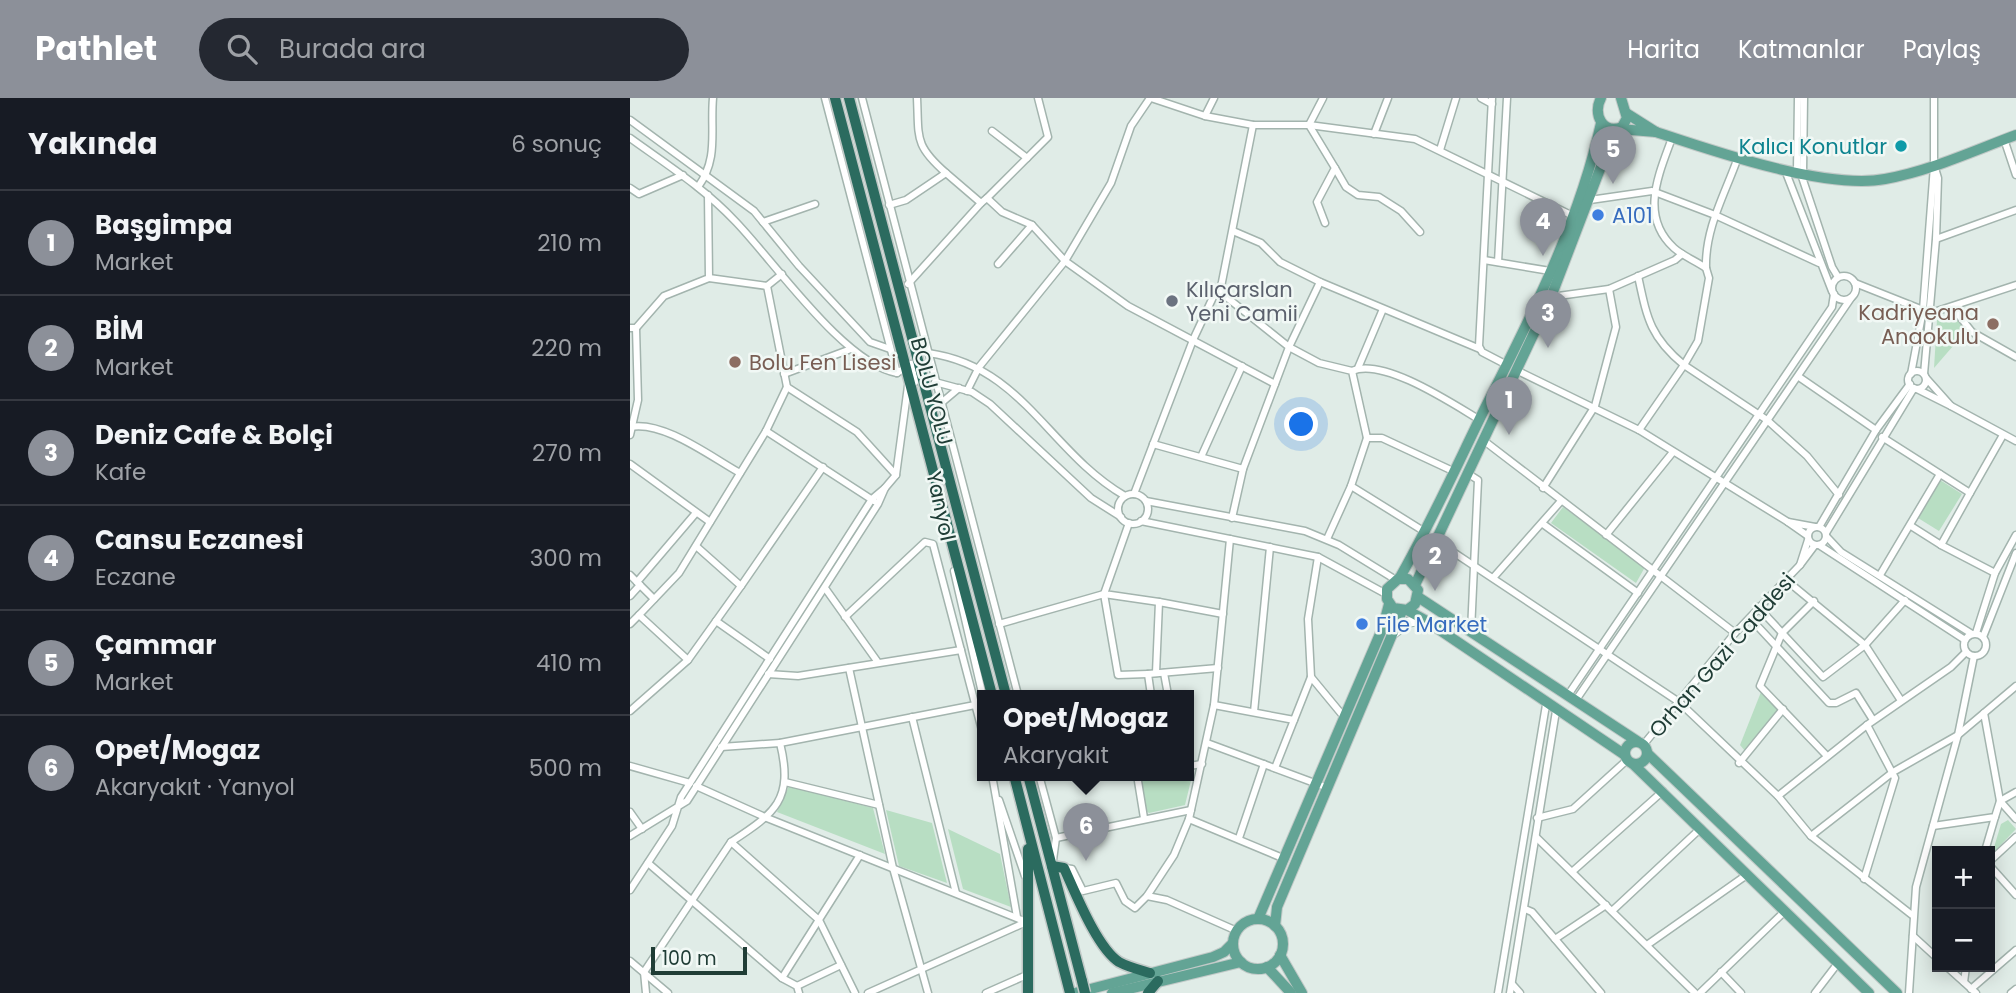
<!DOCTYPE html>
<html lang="tr">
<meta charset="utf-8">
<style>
:root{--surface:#171b24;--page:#242831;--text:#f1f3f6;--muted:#9ea1a6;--line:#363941;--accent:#8c9099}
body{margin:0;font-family:Poppins,sans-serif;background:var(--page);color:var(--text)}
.controls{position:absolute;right:21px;bottom:21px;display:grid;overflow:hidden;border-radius:0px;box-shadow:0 4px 18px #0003}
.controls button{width:63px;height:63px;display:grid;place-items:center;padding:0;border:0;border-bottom:2px solid var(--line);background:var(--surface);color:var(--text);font:35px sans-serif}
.scale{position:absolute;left:21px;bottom:18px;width:96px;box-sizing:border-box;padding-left:7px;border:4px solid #203d36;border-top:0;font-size:19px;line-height:24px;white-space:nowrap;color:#203d36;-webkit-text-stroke:5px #f1f8f5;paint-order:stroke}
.you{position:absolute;left:672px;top:327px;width:24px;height:24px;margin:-18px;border:5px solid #fff;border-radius:50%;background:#1a73e8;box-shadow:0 0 0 10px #1a73e833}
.badge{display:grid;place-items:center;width:46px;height:46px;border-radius:50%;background:var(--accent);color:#fff;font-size:23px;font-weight:700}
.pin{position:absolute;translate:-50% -58px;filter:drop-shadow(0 2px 4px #0008)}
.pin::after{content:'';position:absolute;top:37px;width:24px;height:21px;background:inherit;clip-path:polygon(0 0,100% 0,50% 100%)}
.popup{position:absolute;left:347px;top:592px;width:217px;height:91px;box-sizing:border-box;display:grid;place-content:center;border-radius:0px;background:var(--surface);filter:drop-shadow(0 2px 5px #0005);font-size:23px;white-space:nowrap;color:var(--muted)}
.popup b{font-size:26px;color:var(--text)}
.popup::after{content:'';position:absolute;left:50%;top:100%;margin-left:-14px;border:14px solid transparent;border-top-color:var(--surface)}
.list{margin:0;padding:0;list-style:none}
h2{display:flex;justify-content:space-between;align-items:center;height:91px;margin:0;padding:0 28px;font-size:30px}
h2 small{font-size:23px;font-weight:400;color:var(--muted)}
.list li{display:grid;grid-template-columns:46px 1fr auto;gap:21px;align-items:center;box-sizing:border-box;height:105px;padding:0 28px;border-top:2px solid var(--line)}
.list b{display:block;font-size:26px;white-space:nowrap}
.list p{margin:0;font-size:23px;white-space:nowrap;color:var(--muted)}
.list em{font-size:23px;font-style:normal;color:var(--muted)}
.icon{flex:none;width:38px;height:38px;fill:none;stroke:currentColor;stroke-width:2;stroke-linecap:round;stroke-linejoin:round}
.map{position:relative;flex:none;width:1386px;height:895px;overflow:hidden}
header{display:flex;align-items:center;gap:42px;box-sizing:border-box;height:98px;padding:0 35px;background:var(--accent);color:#fff}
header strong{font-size:33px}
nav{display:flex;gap:38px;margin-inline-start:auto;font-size:24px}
.search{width:490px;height:63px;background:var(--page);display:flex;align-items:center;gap:18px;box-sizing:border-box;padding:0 24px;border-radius:38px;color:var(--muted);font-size:26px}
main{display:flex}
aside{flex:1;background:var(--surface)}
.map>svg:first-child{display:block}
.green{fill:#b8dec3}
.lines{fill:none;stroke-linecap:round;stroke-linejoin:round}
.street-casing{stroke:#a3b4ae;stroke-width:9}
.secondary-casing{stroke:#9eb8b0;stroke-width:11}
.primary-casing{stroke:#c1c9c7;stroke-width:12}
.highway-casing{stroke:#c1c9c7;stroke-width:13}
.street{stroke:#fff;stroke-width:6}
.secondary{stroke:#fff;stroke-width:9}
.primary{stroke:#63a495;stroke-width:10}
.highway{stroke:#2b6b5f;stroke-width:10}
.highway-bridge-casing{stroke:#c1c9c7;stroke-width:13;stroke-linecap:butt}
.highway-bridge{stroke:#2b6b5f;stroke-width:10}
.culture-dot{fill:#0f9aa8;stroke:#f1f8f5;stroke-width:2.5}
.shop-dot{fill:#3f7fe0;stroke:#f1f8f5;stroke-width:2.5}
.worship-dot{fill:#6b7280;stroke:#f1f8f5;stroke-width:2.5}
.education-dot{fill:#8d6e63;stroke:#f1f8f5;stroke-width:2.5}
.labels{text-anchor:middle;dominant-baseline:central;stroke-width:5;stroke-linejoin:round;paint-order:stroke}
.culture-label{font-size:21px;fill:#0d838f;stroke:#f1f8f5;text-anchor:end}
.shop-label{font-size:21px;fill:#366cbe;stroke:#f1f8f5;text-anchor:start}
.worship-label{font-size:21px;fill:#5b616d;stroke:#f1f8f5;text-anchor:start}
.education-label{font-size:21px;fill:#785e54;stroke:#f1f8f5;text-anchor:end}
.street-label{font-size:21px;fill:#203d36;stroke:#f1f8f5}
</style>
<header>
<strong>Pathlet</strong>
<div class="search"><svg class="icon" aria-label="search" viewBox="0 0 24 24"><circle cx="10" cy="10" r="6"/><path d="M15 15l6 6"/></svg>Burada ara</div>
<nav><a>Harita</a><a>Katmanlar</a><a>Paylaş</a></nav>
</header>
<main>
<aside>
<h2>Yakında<small>6 sonuç</small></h2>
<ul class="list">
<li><span class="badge">1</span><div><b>Başgimpa</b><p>Market</p></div><em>210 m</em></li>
<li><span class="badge">2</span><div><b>BİM</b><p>Market</p></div><em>220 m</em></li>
<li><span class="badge">3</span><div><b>Deniz Cafe &amp; Bolçi</b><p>Kafe</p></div><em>270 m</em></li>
<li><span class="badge">4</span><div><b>Cansu Eczanesi</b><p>Eczane</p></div><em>300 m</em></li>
<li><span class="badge">5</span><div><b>Çammar</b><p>Market</p></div><em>410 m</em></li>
<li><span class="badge">6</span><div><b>Opet/Mogaz</b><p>Akaryakıt · Yanyol</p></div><em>500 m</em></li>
</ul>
</aside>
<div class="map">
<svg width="1386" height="895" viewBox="0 0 1386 895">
<rect width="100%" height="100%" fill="#e0ece7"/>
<g class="green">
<path d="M1322,215L1336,233L1304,270L1307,222Z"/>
<path d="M1310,382L1332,396L1309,433L1288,420Z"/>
<path d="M933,409L1015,469L1006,485L921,425Z"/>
<path d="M1131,594L1148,612L1115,653L1110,647Z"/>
<path d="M559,671L563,674L555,707L519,715L515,712L511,677H559Z"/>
<path d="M159,688L243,710L255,756L147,714Z"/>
<path d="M256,712L302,725L317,785L269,768Z"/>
<path d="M1378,722L1386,731L1362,756L1371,726Z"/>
<path d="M318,731L370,756L381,809L333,791Z"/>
</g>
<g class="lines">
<defs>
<g id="street">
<path d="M195,0L267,275L281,266L285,284"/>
<path d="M232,0L388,597"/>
<path d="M521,0L575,18L623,27H679L785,41L943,118"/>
<path d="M693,0L679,27L705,70L687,104L695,125"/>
<path d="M851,0L862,6"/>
<path d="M862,0L849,248L852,254L877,267"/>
<path d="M575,18L584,0"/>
<path d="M0,22L124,113L169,168L240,244L260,251"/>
<path d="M362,33L397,60"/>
<path d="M744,36L758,0"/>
<path d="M0,40C36,66 74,90 105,123C144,163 214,266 267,275"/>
<path d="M1042,40C1029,76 1009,118 1044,150C1053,158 1066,163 1076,170L1079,180L1068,243L1054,267L1137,322L1177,358L1209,397"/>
<path d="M1374,41L1386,77"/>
<path d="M810,52L826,0"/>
<path d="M705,70L716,89L728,97L749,99L771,113L790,134"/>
<path d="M1155,72L1202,193"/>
<path d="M1167,73L1168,0"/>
<path d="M1173,74L1174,0"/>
<path d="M1171,76L1202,169L1208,179"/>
<path d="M68,89C89,60 80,33 83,0"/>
<path d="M0,90L9,96L53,77"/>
<path d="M357,100L418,39L408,0"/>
<path d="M960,102L1022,93L1085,117L1189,165"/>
<path d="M351,105L357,100L372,114L402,127L435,163L498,208L645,286"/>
<path d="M259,107L276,102L316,75C284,47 289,40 287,0"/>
<path d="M133,124L185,106"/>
<path d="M603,133L631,145L650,164L690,184L850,251"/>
<path d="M1306,141L1386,112"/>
<path d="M854,162L920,173"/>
<path d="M868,164L877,0"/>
<path d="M368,166L402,127"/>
<path d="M1076,170C1075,131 1094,98 1107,62"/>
<circle cx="1214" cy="190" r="12"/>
<path d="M1008,178C1017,220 1020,239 1054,267L1009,332"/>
<path d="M79,180L137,188L152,176"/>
<path d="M690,184L659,249L689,265L722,273L737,340"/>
<path d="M1225,185L1293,212"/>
<path d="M278,186L351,105L316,75"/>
<path d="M137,188L157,289L227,334L266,377"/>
<path d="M590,194L659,249L613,371L602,420"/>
<path d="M921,199L979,191L1045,162L1052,156"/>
<path d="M1323,210L1342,234L1386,259"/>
<path d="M1301,215L1386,187"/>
<path d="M0,230H6L34,198L79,180L78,97"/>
<path d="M298,255C393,268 419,354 495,398"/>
<path d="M728,270L753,211"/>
<path d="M886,272L1009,332L1158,424"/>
<path d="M722,273C753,259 823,306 850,322"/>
<circle cx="1287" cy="282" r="9"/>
<path d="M154,276L221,251"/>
<path d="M1281,276L1293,212L1304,68V0"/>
<path d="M1294,276L1306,141L1308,80L1305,70"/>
<path d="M1169,279L1246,332"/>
<path d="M305,284L342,294L360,306L461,400L491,419"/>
<path d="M1287,291L1321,308L1296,280"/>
<path d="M337,293L349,269L435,163L481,85L501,28L520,0"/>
<path d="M310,306L329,290"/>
<path d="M1321,308L1386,343"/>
<path d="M0,329C33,322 81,359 110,375"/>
<path d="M136,333L244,403"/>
<path d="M0,337L8,302L6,230"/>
<path d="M1252,339L1340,395L1373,337"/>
<path d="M853,342L1105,535"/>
<path d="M523,346L613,371"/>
<path d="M571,359L612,268"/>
<path d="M0,366L80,424"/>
<path d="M837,375L848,382L841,533"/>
<path d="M255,390L266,377L278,288"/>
<path d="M913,390L965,308L986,229L979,191"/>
<path d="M1340,395L1311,447L1365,475"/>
<path d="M504,396L563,242L584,197L590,194L623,27"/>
<circle cx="503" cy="411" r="15"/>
<path d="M516,403L675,433L709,447L766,482"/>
<path d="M511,423L688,459L756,496"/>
<path d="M499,425L474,496L529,504"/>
<path d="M913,426L1008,495"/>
<path d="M1281,428L1311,447"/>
<circle cx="1187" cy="438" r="9"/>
<path d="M1189,429L1246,332L1280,286"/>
<path d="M795,434L721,388L737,340H752L825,374"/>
<path d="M1196,435L1284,290"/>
<path d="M976,437L1043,354"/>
<path d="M1178,438L1158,424L1185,429"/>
<path d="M1196,438L1211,454L1342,536"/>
<path d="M697,441L721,388"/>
<path d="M805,442L1049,604L1148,698L1181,738L1282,817"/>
<path d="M1178,442L1170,467L1185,447"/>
<path d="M1189,447L1335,542"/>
<path d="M66,448L111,488L86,523"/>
<path d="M688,459L678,521L681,579L714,619"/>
<path d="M324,473L353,599"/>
<path d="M0,477L24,501"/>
<path d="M1250,477L1310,376"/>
<path d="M863,480L931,403"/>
<path d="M1156,482L1235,547L1270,601"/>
<path d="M7,484L65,416"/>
<path d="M111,488L193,369"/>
<path d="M195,490L247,563"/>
<path d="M0,498L10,487"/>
<path d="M1184,503L1152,535L1130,588L1197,658"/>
<path d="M1128,509L1193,579L1235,547L1275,502"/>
<path d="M215,519L295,444L303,446L353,636"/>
<path d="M1120,520L1199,605H1206L1226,595L1243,622"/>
<path d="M0,526L9,517"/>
<path d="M369,526L474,496L488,577L518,576"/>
<path d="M1346,535L1365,475L1386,437"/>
<circle cx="1345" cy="547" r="11"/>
<path d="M1353,539L1386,455"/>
<path d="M58,562L86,523L140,561"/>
<path d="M219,570L263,770L298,895"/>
<path d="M526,575L529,504L593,516"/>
<path d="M534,575L538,597"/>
<path d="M138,576L168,578L331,552"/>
<path d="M521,597L518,576L588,570"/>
<path d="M938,597L1202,209L1204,196"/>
<path d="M946,602L1221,200"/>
<path d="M584,607L664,622"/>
<path d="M0,613L58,562L9,517L49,475L136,333L157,289"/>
<path d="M624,614L640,449"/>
<path d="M282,619L326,795"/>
<path d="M577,645L698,690"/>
<path d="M1014,646L1105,535L1170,467"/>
<path d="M91,649L150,645"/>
<path d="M1109,665L1153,611"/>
<path d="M0,668L60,685"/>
<path d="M559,668L572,666"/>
<path d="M645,670L681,579"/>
<path d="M362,677L387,819"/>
<path d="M409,677L426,740L423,762"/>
<path d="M507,677L514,720"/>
<path d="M155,684L249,707"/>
<path d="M66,688L137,720L399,825"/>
<path d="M1386,694L1370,703L1386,721"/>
<path d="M1148,698L1237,627L1321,569L1336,554"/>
<path d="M369,702L395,778"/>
<path d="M0,714L12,731"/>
<path d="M907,720L943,711L997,662"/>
<path d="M559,721L655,761"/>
<path d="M1303,728L1365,719L1370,703L1354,615"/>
<path d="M0,738L57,703L248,406L255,390L242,401L51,699L42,728L0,792"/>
<path d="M1181,738L1263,674L1328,637L1386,588"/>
<path d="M906,739L1065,895"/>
<path d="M426,740L561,712"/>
<path d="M609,740L634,666"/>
<path d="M1355,753L1365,719"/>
<path d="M1360,763L1386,739"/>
<path d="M18,765L152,880L167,888L169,895"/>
<path d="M1360,768L1386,797"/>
<path d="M435,770L442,771L453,793L486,785L495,803L505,810L517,798L544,757L559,721L584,607L600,441"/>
<path d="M943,773L1033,693"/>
<path d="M1234,781L1265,680L1237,627"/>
<path d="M517,798L537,802L607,833"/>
<path d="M895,811L902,814L971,895"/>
<path d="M982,813L1071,730"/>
<path d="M1283,838L1307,860"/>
<path d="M925,841L976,807"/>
<path d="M1017,847L1118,776"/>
<path d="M0,863L38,895"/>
<path d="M1317,869L1346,895"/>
<path d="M1091,874L1111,895"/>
<path d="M152,880L230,757"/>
<path d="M1334,884L1336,869"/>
<path d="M882,886L890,895"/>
<path d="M167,888L211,867"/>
<path d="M1341,891L1386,852"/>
<path d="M16,895L14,874L101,744"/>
<path d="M225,895L189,822L101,744C145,715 164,702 150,645L345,607"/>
<path d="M238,895L394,825"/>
<path d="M356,895L399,876"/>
<path d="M868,895L916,607"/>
<path d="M880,895L926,613"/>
<path d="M1070,895L1155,813"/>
<path d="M1185,895L1208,865"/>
<path d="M1279,895L1286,789L1328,637L1344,558"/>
<path d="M1381,895L1386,891"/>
</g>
<path id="secondary" d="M764,535L779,524L795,522"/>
<g id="primary">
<path d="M971,0C962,16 973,37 992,29L997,20L991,0"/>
<path d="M989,31L1026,34L996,15"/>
<path d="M1026,34C1083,53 1196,92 1255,81C1300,73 1343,53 1386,37"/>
<path d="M769,481C801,425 827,367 855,310C901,219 949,125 971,25"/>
<path d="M785,487L921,199L985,32"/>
<path d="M788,499L1007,643"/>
<path d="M777,512L785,506L788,492L778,481H768L757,491V501L763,510L777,512L795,522L995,657"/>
<circle cx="1006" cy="655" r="11"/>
<path d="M1017,655L1267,895"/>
<path d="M1003,666L1239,895"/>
<path d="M628,821L753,529L759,506"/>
<circle cx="628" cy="846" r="25"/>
<path d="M645,828L647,809L772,513"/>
<path d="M650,857L672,895"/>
<path d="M637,869L661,895"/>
<path d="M445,895L583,859L594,854L603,845"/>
<path d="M482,895L611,864"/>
</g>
<g id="highway">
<path d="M205,0L362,597"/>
<path d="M219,0L376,597"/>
<path d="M384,677L440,895"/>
<path d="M398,677L452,883"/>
<path d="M398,751V895"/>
<path d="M422,768L434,770C445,794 467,850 489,864C498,869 510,872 520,875"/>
<path d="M518,895L528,883"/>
</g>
</defs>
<use href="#street" class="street-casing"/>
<use href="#secondary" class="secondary-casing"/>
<use href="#primary" class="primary-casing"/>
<use href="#highway" class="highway-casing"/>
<use href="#street" class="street"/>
<use href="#secondary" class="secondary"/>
<use href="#primary" class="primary"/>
<use href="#highway" class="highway"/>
<defs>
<path id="highway-bridge" d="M452,883L455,895"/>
</defs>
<use href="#highway-bridge" class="highway-bridge-casing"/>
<use href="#highway-bridge" class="highway-bridge"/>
</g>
<circle class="culture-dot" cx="1271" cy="48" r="7"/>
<g class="shop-dot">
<circle cx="968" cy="117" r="7"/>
<circle cx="732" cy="526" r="7"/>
</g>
<circle class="worship-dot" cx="542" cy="203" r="7"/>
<g class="education-dot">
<circle cx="1363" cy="226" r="7"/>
<circle cx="105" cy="264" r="7"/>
</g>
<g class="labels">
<g class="culture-label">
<text x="1257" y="48">Kalıcı Konutlar</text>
</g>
<g class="shop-label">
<text x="982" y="117">A101</text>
<text x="746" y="526">File Market</text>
</g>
<g class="worship-label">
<text x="556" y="191">Kılıçarslan<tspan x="556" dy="24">Yeni Camii</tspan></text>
</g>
<g class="education-label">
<text x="1349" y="214">Kadriyeana<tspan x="1349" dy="24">Anaokulu</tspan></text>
<text x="119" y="264" text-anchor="start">Bolu Fen Lisesi</text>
</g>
<g class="street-label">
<text transform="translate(302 293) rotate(75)">BOLU YOLU</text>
<text transform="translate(311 408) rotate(78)">Yanyol</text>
<text transform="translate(1092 557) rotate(-49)">Orhan Gazi Caddesi</text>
</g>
</g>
</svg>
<div class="controls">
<button>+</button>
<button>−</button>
</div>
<div class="scale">100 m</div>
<div class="you"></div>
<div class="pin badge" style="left:879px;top:337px">1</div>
<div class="pin badge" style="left:805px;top:493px">2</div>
<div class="pin badge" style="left:918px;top:250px">3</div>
<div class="pin badge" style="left:913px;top:158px">4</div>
<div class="pin badge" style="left:983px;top:86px">5</div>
<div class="pin badge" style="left:456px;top:763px">6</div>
<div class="popup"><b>Opet/Mogaz</b>Akaryakıt</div>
</div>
</main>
